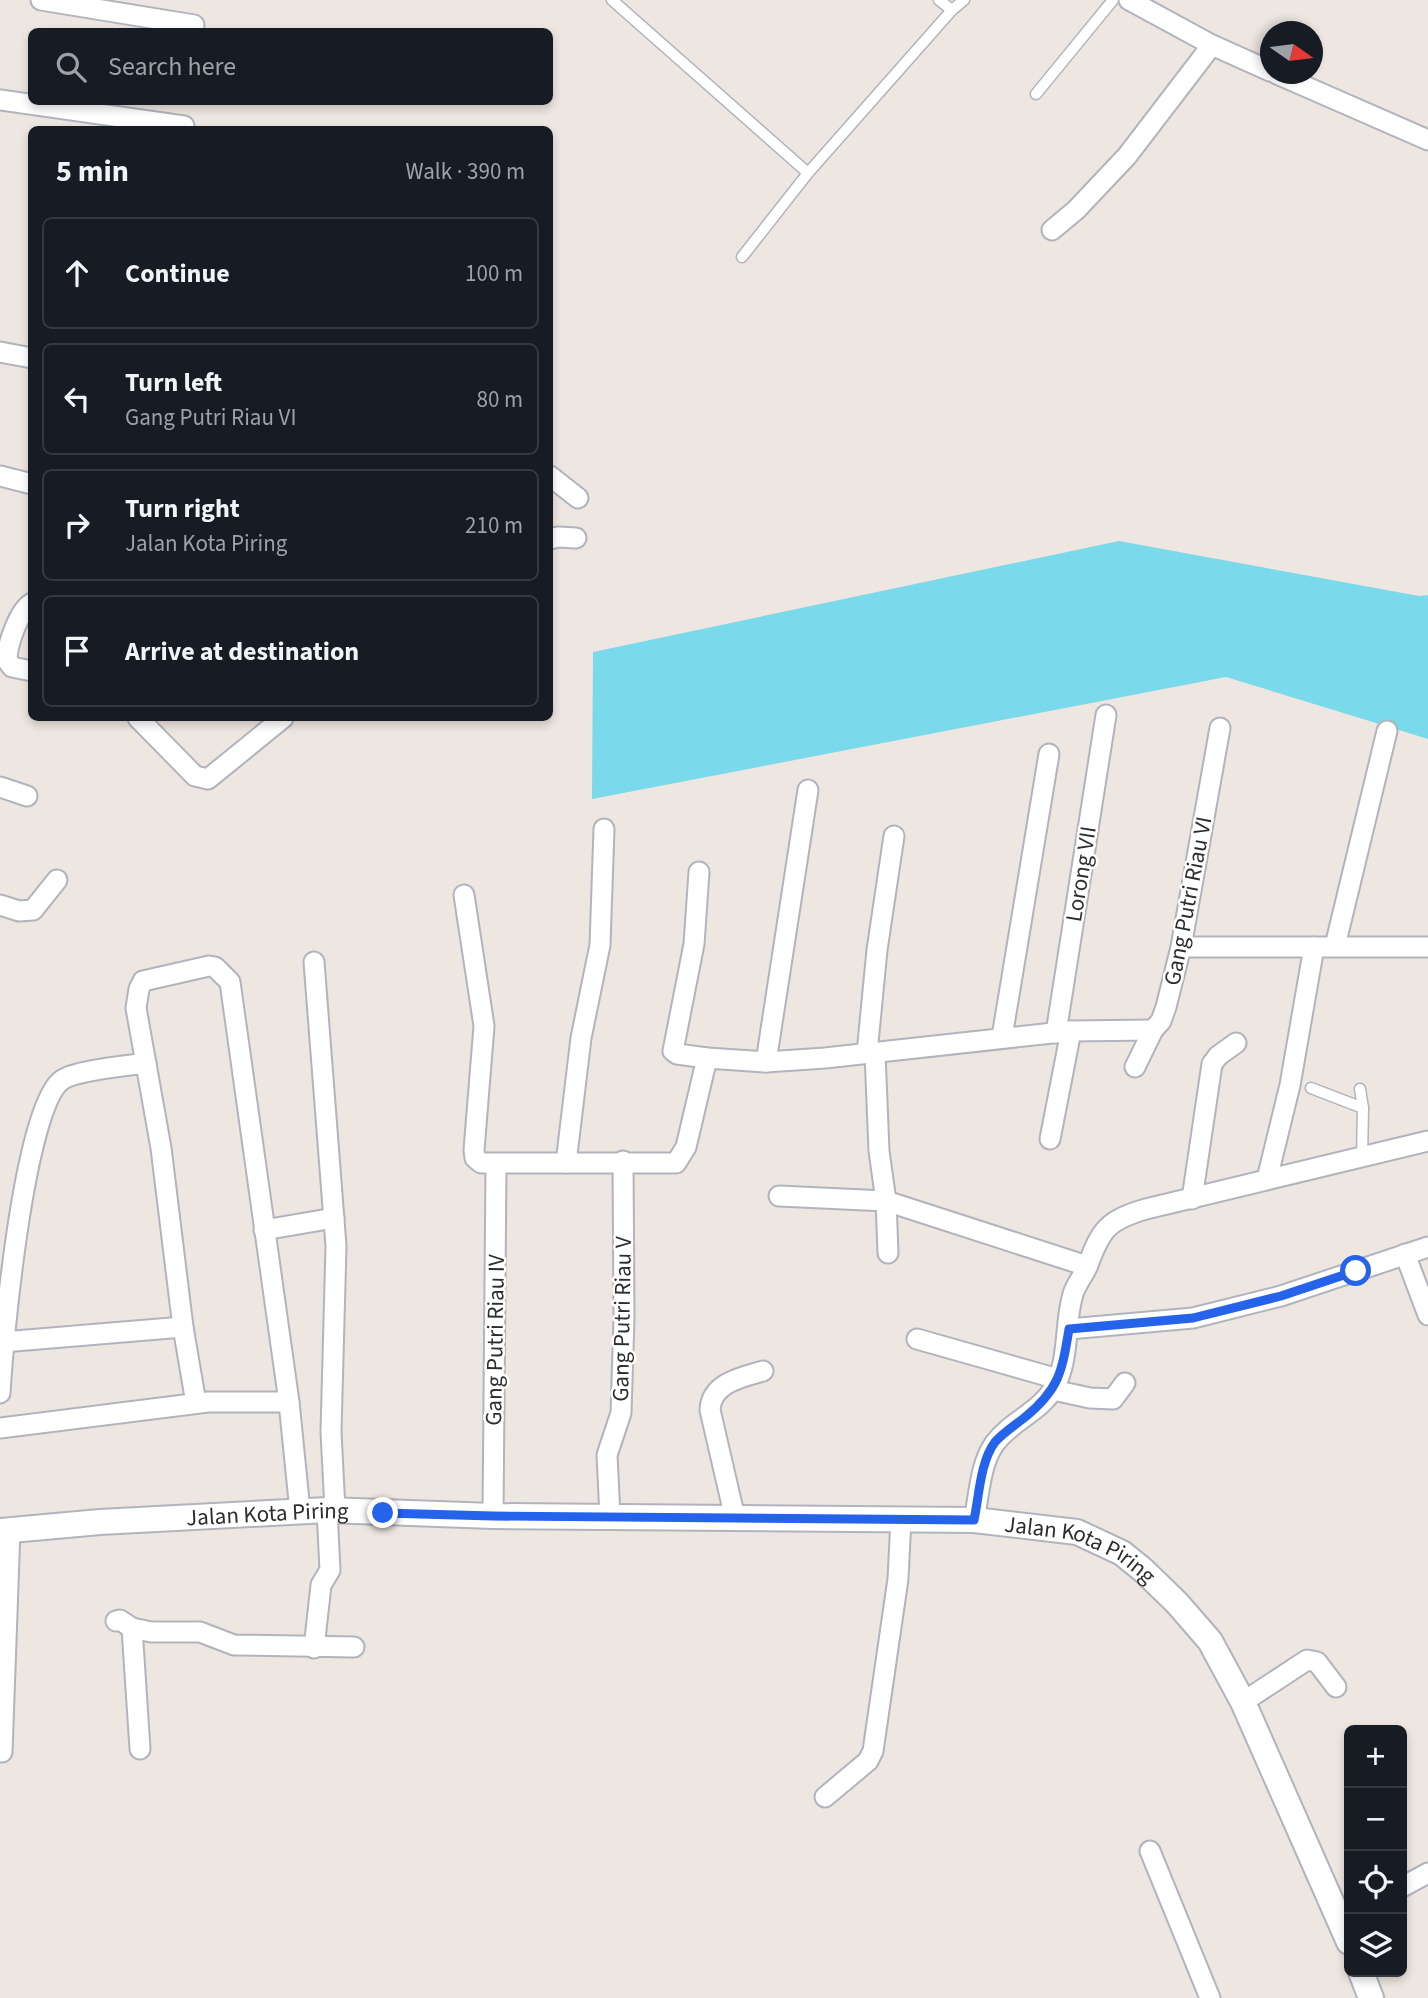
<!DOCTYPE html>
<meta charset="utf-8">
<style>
:root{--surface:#171b24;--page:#242831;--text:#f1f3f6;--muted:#9ea1a6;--line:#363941}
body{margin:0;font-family:"Source Sans 3",sans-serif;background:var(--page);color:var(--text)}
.controls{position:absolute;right:21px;bottom:21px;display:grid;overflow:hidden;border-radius:10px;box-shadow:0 4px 10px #0003}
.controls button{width:63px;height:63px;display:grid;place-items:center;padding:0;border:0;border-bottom:2px solid var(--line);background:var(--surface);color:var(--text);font:35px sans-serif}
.compass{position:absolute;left:1260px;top:21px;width:63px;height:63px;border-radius:50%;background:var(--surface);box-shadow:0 4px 10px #0003;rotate:104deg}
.stop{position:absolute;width:21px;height:21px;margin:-16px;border:5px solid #2563eb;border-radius:50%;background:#fff}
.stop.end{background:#2563eb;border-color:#fff;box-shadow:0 2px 7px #0008}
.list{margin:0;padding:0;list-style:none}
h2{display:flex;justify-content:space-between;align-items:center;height:91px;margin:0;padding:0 28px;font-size:30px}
h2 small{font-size:23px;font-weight:400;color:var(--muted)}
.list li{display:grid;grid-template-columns:46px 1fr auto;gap:21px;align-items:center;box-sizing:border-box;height:112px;margin:0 14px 14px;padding:0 14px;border:2px solid var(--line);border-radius:10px}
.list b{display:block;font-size:26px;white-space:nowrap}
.list p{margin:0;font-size:23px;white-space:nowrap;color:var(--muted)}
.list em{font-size:23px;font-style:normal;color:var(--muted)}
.icon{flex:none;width:38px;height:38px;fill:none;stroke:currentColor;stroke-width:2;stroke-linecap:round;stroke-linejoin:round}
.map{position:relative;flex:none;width:1428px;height:1998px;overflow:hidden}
.search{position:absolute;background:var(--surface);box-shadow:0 4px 10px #0003;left:28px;top:28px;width:525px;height:77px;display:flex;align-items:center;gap:18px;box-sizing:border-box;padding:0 24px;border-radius:10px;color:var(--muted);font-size:26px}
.panel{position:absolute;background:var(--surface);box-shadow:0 4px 10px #0003;left:28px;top:126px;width:525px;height:595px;border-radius:10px}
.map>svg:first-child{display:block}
.water{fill:#7ad9ea}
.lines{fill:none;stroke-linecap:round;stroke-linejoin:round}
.service-casing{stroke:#b1b4bd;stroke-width:13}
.minor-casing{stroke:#b1b4bd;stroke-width:23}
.tertiary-casing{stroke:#b1b4bd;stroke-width:28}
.service{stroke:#fff;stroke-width:10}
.minor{stroke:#fff;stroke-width:19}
.tertiary{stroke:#fff;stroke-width:24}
.route{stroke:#2563eb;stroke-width:9}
.labels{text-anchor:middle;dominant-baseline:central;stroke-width:5;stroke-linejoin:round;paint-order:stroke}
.street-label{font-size:23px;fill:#2d2d2d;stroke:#fff}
</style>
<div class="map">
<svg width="1428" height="1998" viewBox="0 0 1428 1998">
<rect width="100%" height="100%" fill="#eee6e1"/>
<path class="water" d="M1119,541L1419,596L1428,595V739L1226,677L592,799L593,652Z"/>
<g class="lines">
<defs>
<g id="service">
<path d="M612,0L808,173L952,10L964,0"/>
<path d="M939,0L952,10"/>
<path d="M1036,94L1113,0"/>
<path d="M742,257L808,173"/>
<path d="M1311,1088L1363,1108"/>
<path d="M1360,1089L1363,1108L1362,1157"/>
</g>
<g id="minor">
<path d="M41,0L194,25"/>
<path d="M1129,0L1212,45L1270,71"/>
<path d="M1277,74L1428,140"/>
<path d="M0,100L184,126"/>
<path d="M1052,230L1076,210L1127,156L1212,45"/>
<path d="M0,352L32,358"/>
<path d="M0,476L32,484"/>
<path d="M550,476L578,498"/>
<path d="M550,539L558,537L576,538"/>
<path d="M32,603C19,610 7,645 7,660L12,667L32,671"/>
<path d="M138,718L195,776L208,779L283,718"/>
<path d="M0,787L27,796"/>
<path d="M699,872L694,944L673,1051L677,1054L707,1058"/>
<path d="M464,895L484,1026L474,1150L475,1158L481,1163H676L686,1147L707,1058L766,1062L825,1058L1071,1031L1153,1030"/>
<path d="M0,905L19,911L33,910L57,880"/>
<path d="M1335,946L1387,731"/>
<path d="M1181,947H1428"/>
<path d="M314,962L336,1246L331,1432L335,1510"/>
<path d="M1056,1033L1106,715"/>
<path d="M1002,1037L1049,754"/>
<path d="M867,1053L877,950L894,836"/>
<path d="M875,1053L879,1151L886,1201L888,1253"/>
<path d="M766,1062L808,790"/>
<path d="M1135,1067L1153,1030L1161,1021L1166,1007L1181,947L1220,728"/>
<path d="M1050,1139L1071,1031"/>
<path d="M566,1163L581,1038L600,945L604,829"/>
<path d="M1267,1179L1290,1085L1314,947"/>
<path d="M779,1196L886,1201L1087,1266"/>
<path d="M1192,1199L1212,1064L1218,1056L1236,1043"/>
<path d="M264,1230L334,1218"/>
<path d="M1405,1254L1428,1315"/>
<path d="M1069,1329L1193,1318L1281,1296L1428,1247"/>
<path d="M917,1339L1058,1379"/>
<path d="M3,1342L183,1327"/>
<path d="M1053,1390L1090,1398L1113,1399L1125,1383"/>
<path d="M0,1393C3,1341 24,1106 62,1080C76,1070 127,1066 146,1063"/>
<path d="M196,1403L183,1327L161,1148L136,1008L139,989L143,981L209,966L215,967L230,982L289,1402L300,1511"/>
<path d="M0,1428L208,1402H289"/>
<path d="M493,1516L496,1165"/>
<path d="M610,1516L607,1455L621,1413L624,1318L623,1161"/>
<path d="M735,1518L710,1410C711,1383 742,1377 763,1371"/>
<path d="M974,1520C979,1497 980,1463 995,1443C1011,1421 1040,1412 1054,1388C1070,1359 1064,1324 1073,1294C1076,1284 1084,1275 1088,1265C1101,1229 1108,1220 1146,1209L1428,1141"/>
<path d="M116,1621L120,1620L132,1628L151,1632H200L234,1645L354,1647"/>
<path d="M132,1628L140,1749"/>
<path d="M314,1648L321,1585L330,1570L327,1510"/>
<path d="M1243,1702L1307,1660L1317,1662L1336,1687"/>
<path d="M2,1752L10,1530"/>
<path d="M825,1797L868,1761L873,1751L898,1579L901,1519"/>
<path d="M1150,1851L1210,1998"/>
<path d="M1402,1887L1428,1873"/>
</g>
<g id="tertiary">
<path id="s1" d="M0,1531L100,1522L327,1510L493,1516L974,1520L1077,1532L1122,1553L1143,1570L1177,1603L1210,1641L1243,1702L1349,1942"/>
<path d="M1361,1972L1371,1998"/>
</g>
</defs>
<use href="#service" class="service-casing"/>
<use href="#minor" class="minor-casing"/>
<use href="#tertiary" class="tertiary-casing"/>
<use href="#service" class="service"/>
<use href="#minor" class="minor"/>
<use href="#tertiary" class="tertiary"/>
</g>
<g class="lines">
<path class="route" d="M383,1513L493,1516L974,1520C979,1497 980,1462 995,1442C1003,1433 1015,1425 1024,1418C1059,1390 1062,1372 1069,1329L1193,1318L1281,1296L1356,1271"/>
</g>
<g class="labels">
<g class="street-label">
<text transform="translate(1081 874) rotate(-81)">Lorong VII</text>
<text transform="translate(1188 901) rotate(-79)">Gang Putri Riau VI</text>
<text transform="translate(622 1319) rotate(-89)">Gang Putri Riau V</text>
<text transform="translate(495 1340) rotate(-89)">Gang Putri Riau IV</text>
<text stroke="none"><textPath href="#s1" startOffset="268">Jalan Kota Piring</textPath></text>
<text stroke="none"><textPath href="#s1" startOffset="1087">Jalan Kota Piring</textPath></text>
</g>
</g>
</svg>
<div class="controls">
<button>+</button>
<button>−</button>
<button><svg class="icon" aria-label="locate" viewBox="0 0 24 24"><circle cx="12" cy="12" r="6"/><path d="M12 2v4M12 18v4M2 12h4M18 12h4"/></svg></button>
<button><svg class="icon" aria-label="layers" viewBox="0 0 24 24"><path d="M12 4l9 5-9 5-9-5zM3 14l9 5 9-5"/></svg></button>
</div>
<svg class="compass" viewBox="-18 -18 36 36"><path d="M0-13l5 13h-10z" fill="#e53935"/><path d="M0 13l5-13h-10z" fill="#9ea1a6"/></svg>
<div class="stop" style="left:1356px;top:1271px"></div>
<div class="stop end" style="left:383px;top:1513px"></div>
<div class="search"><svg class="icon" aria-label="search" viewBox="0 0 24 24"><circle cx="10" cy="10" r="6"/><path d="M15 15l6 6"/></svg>Search here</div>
<section class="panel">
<h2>5 min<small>Walk · 390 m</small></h2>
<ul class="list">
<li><svg class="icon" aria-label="ahead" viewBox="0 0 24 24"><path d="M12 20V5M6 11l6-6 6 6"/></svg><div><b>Continue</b></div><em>100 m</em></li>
<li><svg class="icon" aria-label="left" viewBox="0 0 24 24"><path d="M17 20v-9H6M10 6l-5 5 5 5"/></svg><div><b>Turn left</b><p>Gang Putri Riau VI</p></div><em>80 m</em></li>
<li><svg class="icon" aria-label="right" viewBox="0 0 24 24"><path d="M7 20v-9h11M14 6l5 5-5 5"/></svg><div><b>Turn right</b><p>Jalan Kota Piring</p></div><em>210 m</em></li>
<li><svg class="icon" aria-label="arrive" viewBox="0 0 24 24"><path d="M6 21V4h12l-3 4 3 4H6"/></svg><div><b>Arrive at destination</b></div></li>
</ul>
</section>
</div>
